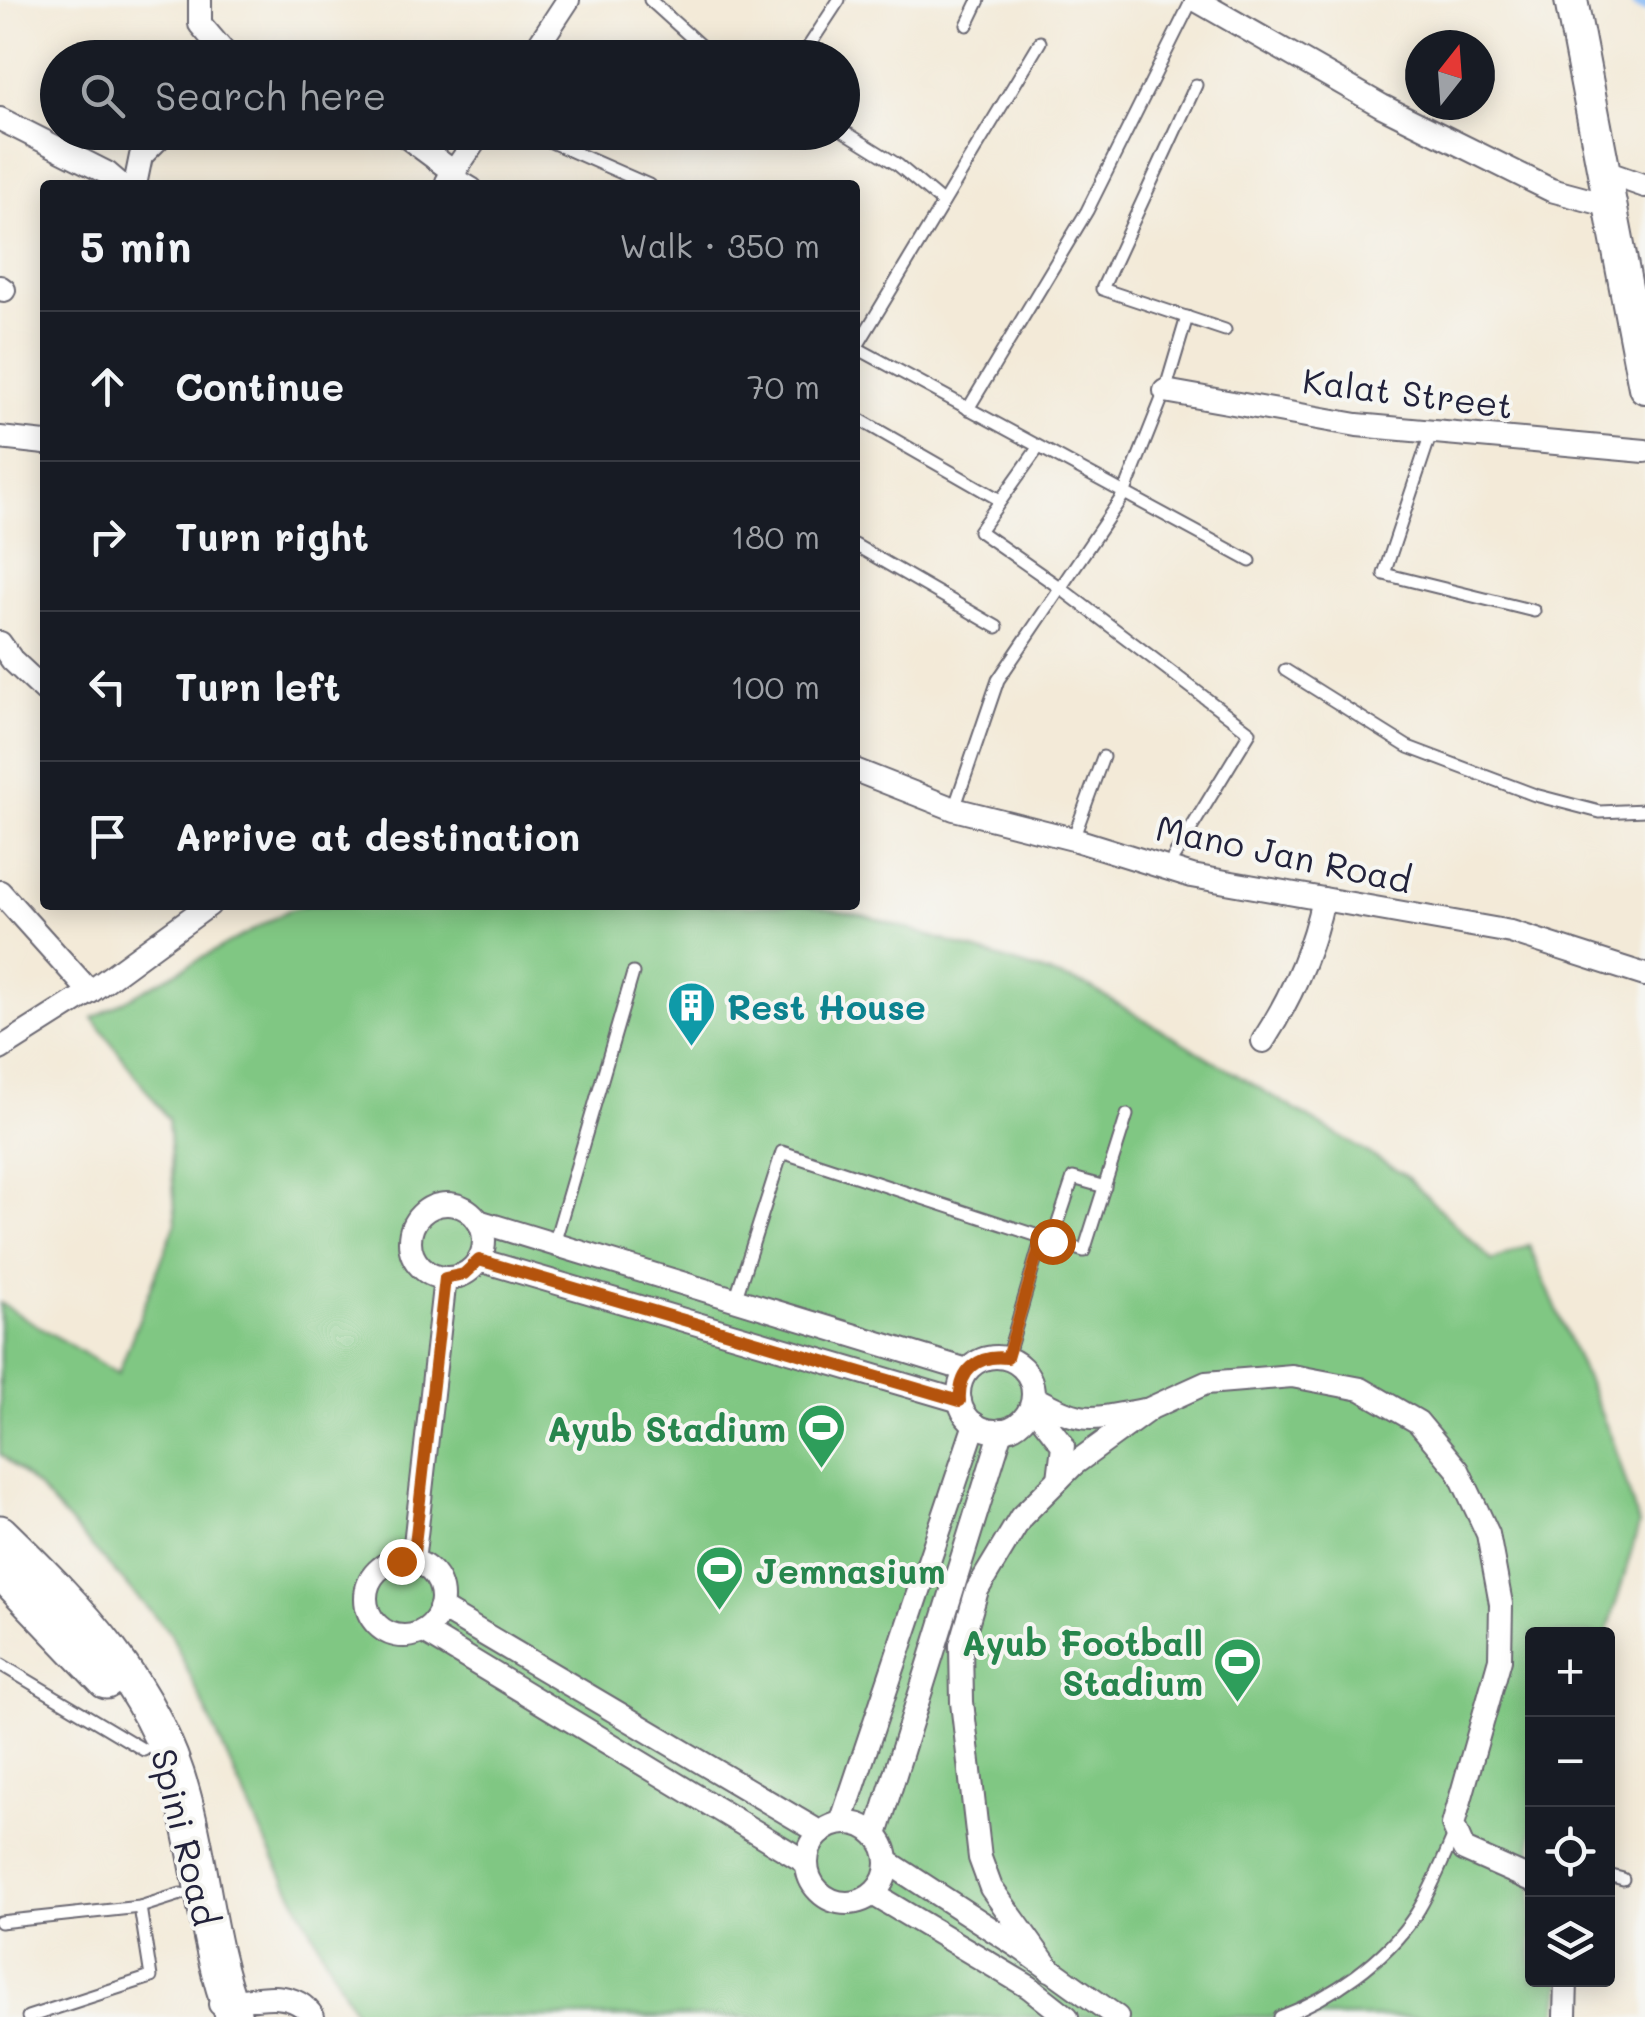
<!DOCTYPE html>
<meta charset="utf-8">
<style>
:root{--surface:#171b24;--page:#20242c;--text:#f1f3f6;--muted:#9ea1a6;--line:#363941}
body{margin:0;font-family:Mali,sans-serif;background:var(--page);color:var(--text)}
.controls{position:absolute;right:30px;bottom:30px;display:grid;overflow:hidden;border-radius:10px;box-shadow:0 5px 25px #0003}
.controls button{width:90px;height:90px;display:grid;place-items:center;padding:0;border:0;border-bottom:2px solid var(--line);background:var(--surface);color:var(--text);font:50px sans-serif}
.compass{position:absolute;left:1405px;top:30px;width:90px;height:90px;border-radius:50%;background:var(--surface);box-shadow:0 5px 25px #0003;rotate:17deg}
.stop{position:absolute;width:30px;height:30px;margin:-22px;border:8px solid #b45309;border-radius:50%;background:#fff}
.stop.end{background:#b45309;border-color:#fff;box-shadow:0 2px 10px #0008}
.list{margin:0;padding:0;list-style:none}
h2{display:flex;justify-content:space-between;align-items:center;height:130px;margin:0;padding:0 40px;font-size:42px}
h2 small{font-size:32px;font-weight:400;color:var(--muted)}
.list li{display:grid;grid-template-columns:65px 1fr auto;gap:30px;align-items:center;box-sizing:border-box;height:150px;padding:0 40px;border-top:2px solid var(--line)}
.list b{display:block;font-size:38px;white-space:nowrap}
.list em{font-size:32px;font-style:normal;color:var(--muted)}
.icon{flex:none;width:55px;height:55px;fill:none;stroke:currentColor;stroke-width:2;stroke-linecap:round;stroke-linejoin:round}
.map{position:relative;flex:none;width:1645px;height:2017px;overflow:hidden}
.search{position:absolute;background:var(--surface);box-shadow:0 5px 25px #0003;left:40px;top:40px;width:820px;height:110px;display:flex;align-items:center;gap:25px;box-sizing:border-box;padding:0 35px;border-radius:55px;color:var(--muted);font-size:38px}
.panel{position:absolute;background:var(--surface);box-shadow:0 5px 25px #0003;left:40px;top:180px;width:820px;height:730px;border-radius:10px}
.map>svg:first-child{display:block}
.green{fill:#80c783;stroke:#51745f;stroke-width:2.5}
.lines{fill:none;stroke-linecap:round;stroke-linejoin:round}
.canal{stroke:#88bbf6;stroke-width:20}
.lane-casing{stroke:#6b6872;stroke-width:15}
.street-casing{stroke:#6b6872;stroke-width:26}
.secondary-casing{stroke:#6b6872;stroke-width:36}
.primary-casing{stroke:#6b6872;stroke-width:39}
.lane{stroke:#fff;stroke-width:11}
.street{stroke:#fff;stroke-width:22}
.secondary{stroke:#fff;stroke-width:32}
.primary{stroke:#fff;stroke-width:35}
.route{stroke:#b45309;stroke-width:12}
.labels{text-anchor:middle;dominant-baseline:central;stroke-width:8;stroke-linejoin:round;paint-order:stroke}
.street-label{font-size:35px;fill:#22223b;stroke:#f6f6f2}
.culture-label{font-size:35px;font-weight:bold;fill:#0d838f;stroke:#f6f6f2;text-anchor:start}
.leisure-label{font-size:35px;font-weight:bold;fill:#27864d;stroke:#f6f6f2;text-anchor:end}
</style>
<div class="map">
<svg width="1645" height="2017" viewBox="0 0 1645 2017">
<rect width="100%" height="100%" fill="#f6f6f2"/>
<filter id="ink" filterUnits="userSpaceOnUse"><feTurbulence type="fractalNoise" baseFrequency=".01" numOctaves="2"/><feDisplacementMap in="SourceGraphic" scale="20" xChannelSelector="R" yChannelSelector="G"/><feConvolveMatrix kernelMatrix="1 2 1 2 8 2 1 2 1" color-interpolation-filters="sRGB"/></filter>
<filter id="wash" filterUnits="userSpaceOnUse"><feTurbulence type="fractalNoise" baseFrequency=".0048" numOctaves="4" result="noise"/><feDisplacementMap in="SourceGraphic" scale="40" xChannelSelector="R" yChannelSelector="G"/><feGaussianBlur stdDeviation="2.25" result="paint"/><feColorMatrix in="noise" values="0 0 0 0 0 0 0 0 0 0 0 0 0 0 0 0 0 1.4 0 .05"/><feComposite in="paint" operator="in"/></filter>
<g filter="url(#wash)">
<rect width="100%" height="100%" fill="#f3ead8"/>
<path class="green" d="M306,905H808L867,916L1088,986L1406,1176L1492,1261L1529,1245L1614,1444L1639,1525L1607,1634H1532V1980H1562L1557,2017H357L267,1845L171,1634L38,1488L0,1454V1303L118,1374L176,1222L168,1119L93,1018L289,910Z"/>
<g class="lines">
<path class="canal" d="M1640,0L1645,2"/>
</g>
</g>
<g filter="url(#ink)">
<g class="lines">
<defs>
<g id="lane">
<path d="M650,0L714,58"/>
<path d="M967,25L979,0"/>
<path d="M801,58L839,0"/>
<path d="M1196,85L1102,289L1225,330"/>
<path d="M842,130L898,165L943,203"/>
<path d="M540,132L551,142L649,185"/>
<path d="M455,173L475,185"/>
<path d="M855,347L1250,561"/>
<path d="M856,348L1040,42"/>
<path d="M968,409L1087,211L1192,0"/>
<path d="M855,417L1000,500"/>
<path d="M1431,433L1384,574L1534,611"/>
<path d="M1038,448L979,531L1059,587L1250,732L1167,868"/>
<path d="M855,545L997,627"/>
<path d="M1285,670L1408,747L1535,795L1600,812L1645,810"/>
<path d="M954,809L998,680L1124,494L1165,391L1187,317"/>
<path d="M1073,839L1103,757"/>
<path d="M1052,1241L1073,1178L1105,1187"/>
<path d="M554,1244L633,973"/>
<path d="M735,1300L782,1152L1084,1251L1127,1115"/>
<path d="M1007,1358L1042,1237"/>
<path d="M0,1664L144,1750"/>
<path d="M1608,1875L1623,1879"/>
<path d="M0,1922L140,1907L181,1894"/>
<path d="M28,2017L151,1977L140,1907"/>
<path d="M1280,2017C1332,1997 1385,1961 1416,1914C1432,1889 1442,1862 1454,1835"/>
</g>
<g id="street">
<path d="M200,0V24L229,58"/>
<path d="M1196,0L1382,106L1551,190L1611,206"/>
<path d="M530,58L568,0"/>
<path d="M0,119L107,173L121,185"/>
<path d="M400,132L455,173"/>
<path d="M1605,172L1645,186"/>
<path d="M447,182L481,132"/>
<path d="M135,185L141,156L165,132"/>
<path d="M0,287L4,290"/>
<path d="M1165,391L1357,425L1645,451"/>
<path d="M0,438L45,443"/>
<path d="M0,643L12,660L45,691"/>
<path d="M855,770L954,809L1073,839L1192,876L1511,932L1645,975"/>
<path d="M0,892L90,992"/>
<path d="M1263,1041C1292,996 1312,951 1323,899"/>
<path d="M0,1049L90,992L209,905"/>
<circle cx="447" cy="1241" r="37"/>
<path d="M478,1221L967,1370"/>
<path d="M479,1260L960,1401"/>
<circle cx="996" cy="1394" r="37"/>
<path d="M1033,1397C1084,1425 1088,1420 1144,1410"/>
<path d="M1032,1405L1063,1445L1059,1479"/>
<circle cx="404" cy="1598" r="38"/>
<path d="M413,1562L445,1278"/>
<path d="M440,1608L821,1833"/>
<path d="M423,1631L807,1863"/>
<path d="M841,1823L975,1424"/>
<circle cx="847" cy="1863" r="40"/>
<path d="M876,1835L1002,1430"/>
<path d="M888,1862L1022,1949L1117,2017"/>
<path d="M873,1894L1029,1987L1067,2017"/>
<path d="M1050,1970L991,1888L980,1858L962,1702L961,1645L977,1590L1021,1517L1074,1464L1151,1408L1206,1383L1292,1376L1361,1389L1418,1422L1458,1470L1488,1534L1501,1604L1500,1659L1453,1825L1464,1850L1532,1880"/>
<path d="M220,2004C252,1999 293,1986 313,2017"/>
<path d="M1565,2017L1566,1980"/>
</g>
<path id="secondary" d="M1571,0L1645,387"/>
<g id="primary">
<path d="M0,1533C79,1610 152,1684 182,1793C203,1867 206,1945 234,2017"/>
<path d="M0,1570L106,1681"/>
</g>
</defs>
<use href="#lane" class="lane-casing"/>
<use href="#street" class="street-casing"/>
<use href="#secondary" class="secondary-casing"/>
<use href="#primary" class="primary-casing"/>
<use href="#lane" class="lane"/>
<use href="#street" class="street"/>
<use href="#secondary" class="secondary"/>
<use href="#primary" class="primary"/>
</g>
</g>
<g class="lines" filter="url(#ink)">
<path class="route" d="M401,1561L413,1562L445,1278L464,1274L479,1260L960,1401C958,1371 978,1354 1007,1358L1042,1238L1052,1241"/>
</g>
<defs>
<symbol id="building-pin" viewBox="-11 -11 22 30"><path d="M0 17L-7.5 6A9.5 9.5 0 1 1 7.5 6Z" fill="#0f9aa8" stroke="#f6f6f2"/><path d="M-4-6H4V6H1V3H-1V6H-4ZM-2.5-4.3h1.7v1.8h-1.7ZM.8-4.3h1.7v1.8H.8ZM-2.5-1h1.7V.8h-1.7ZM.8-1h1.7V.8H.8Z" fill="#fff"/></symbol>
<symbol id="stadium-pin" viewBox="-11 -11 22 30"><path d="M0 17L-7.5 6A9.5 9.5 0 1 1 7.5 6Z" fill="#2e9e5b" stroke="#f6f6f2"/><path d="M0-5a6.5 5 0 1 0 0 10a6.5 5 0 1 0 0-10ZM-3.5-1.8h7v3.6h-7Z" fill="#fff"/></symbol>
</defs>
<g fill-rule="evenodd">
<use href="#building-pin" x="664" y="978" width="55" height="75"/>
<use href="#stadium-pin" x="794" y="1400" width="55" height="75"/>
<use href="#stadium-pin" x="692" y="1542" width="55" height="75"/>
<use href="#stadium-pin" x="1210" y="1634" width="55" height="75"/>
</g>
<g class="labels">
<g class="street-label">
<text transform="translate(1408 392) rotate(7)">Kalat Street</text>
<text transform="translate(1284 853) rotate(12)">Mano Jan Road</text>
<text transform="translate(186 1837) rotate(76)">Spini Road</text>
</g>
<g class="culture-label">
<text x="727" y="1006">Rest House</text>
</g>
<g class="leisure-label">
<text x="786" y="1428">Ayub Stadium</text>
<text x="755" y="1570" text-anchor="start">Jemnasium</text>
<text x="1203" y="1642">Ayub Football<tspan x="1203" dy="40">Stadium</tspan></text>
</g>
</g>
</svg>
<div class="controls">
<button>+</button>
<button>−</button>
<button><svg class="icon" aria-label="locate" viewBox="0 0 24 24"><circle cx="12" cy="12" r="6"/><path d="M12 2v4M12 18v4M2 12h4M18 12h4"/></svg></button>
<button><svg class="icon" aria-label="layers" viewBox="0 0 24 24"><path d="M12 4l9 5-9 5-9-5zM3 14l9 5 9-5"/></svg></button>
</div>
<svg class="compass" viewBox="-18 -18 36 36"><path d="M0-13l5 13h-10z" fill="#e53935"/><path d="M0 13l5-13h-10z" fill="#9ea1a6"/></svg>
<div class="stop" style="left:1052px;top:1241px"></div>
<div class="stop end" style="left:401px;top:1561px"></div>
<div class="search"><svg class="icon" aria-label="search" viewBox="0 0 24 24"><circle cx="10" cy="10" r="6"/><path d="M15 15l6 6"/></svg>Search here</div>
<section class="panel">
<h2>5 min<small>Walk · 350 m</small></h2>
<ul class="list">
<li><svg class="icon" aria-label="ahead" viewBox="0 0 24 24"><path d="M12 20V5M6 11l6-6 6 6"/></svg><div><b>Continue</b></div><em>70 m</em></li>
<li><svg class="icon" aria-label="right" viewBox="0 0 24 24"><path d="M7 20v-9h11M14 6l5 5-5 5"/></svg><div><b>Turn right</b></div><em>180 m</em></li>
<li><svg class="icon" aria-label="left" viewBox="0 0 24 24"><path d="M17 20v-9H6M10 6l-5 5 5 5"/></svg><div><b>Turn left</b></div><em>100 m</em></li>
<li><svg class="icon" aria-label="arrive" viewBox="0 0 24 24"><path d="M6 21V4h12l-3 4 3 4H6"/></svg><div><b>Arrive at destination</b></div></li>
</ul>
</section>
</div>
